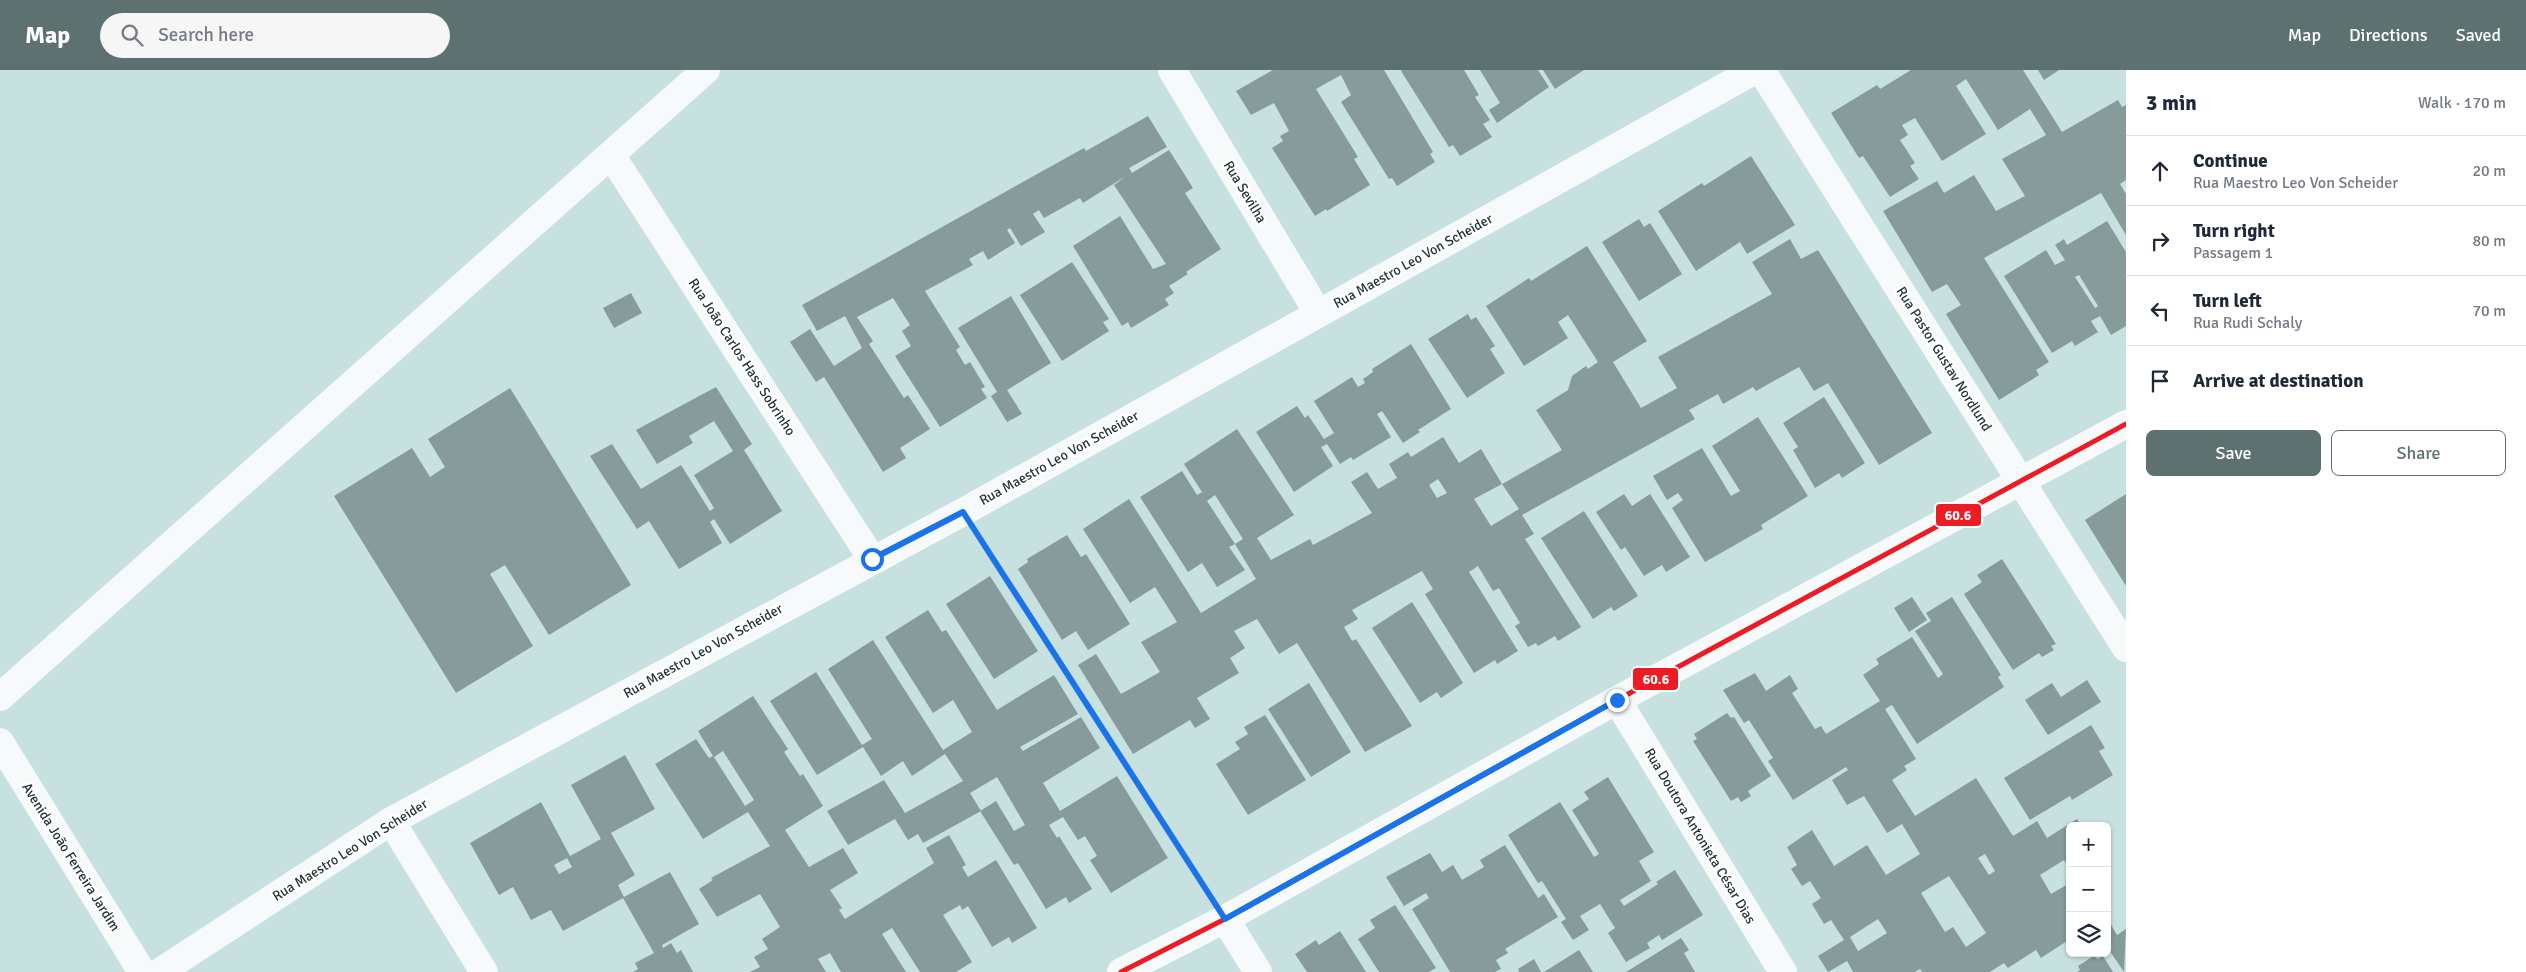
<!DOCTYPE html>
<meta charset="utf-8">
<style>
:root{--surface:#fff;--page:#f6f6f7;--text:#1f2937;--muted:#747a83;--line:#e0e1e3;--accent:#5c7170}
body{margin:0;font-family:Signika,sans-serif;background:var(--page);color:var(--text)}
.controls{position:absolute;right:15px;bottom:15px;display:grid;overflow:hidden;border-radius:8px;box-shadow:0 1px 4px #0004}
.controls button{width:45px;height:45px;display:grid;place-items:center;padding:0;border:0;border-bottom:1px solid var(--line);background:var(--surface);color:var(--text);font:25px sans-serif}
.stop{position:absolute;width:15px;height:15px;margin:-11px;border:4px solid #1a73e8;border-radius:50%;background:#fff}
.stop.end{background:#1a73e8;border-color:#fff;box-shadow:0 1px 5px #0008}
.list{margin:0;padding:0;list-style:none}
h2{display:flex;justify-content:space-between;align-items:center;height:65px;margin:0;padding:0 20px;font-size:21px}
h2 small{font-size:16px;font-weight:400;color:var(--muted)}
.list li{display:grid;grid-template-columns:32px 1fr auto;gap:15px;align-items:center;box-sizing:border-box;height:70px;padding:0 20px;border-top:1px solid var(--line)}
.list b{display:block;font-size:19px;white-space:nowrap}
.list p{margin:0;font-size:16px;white-space:nowrap;color:var(--muted)}
.list em{font-size:16px;font-style:normal;color:var(--muted)}
.actions{display:flex;gap:10px;padding:15px 20px}
.actions a{flex:1;padding:11px 0;border:1px solid var(--accent);border-radius:8px;text-align:center;font-size:18px;color:var(--accent)}
.actions .main{background:var(--accent);color:#fff}
.icon{flex:none;width:28px;height:28px;fill:none;stroke:currentColor;stroke-width:2;stroke-linecap:round;stroke-linejoin:round}
.map{position:relative;flex:none;width:2126px;height:902px;overflow:hidden}
header{display:flex;align-items:center;gap:30px;box-sizing:border-box;height:70px;padding:0 25px;background:var(--accent);color:#fff}
header strong{font-size:24px}
nav{display:flex;gap:28px;margin-inline-start:auto;font-size:18px}
.search{width:350px;height:45px;background:var(--page);display:flex;align-items:center;gap:12px;box-sizing:border-box;padding:0 18px;border-radius:28px;color:var(--muted);font-size:19px}
main{display:flex}
aside{flex:1;background:var(--surface)}
.map>svg:first-child{display:block}
.building{fill:#879b9a;fill-rule:evenodd}
.lines{fill:none;stroke-linecap:round;stroke-linejoin:round}
.path{stroke:#c7cfce;stroke-width:3;stroke-dasharray:2.5 4;stroke-linecap:butt}
.minor{stroke:#f7fafa;stroke-width:28}
.tertiary{stroke:#f7fafa;stroke-width:28}
.secondary{stroke:#f7fafa;stroke-width:28}
.bus-1-casing{stroke:#fff;stroke-width:9}
.bus-1{stroke:#ed1c24;stroke-width:5}
.route{stroke:#1a73e8;stroke-width:6}
.labels{text-anchor:middle;dominant-baseline:central;stroke-width:5;stroke-linejoin:round;paint-order:stroke}
.street-label{font-size:14px;fill:#223534;stroke:#fff}
.line-badge{stroke:#fff;stroke-width:2}
.badge-label{font-size:14px;text-anchor:middle;font-weight:bold;fill:#fff}
</style>
<header>
<strong>Map</strong>
<div class="search"><svg class="icon" aria-label="search" viewBox="0 0 24 24"><circle cx="10" cy="10" r="6"/><path d="M15 15l6 6"/></svg>Search here</div>
<nav><a>Map</a><a>Directions</a><a>Saved</a></nav>
</header>
<main>
<div class="map">
<svg width="2126" height="902" viewBox="0 0 2126 902">
<rect width="100%" height="100%" fill="#c7e1e0"/>
<g class="building">
<path d="M1273,0H1384L1433,82L1430,84L1435,92L1397,116L1392,108L1389,109L1341,32L1351,25L1341,5L1316,19L1358,87L1354,89L1370,115L1327,141L1326,139L1315,146L1272,78L1283,71L1280,66L1289,61L1274,33L1251,45L1236,21Z"/>
<path d="M1402,0H1464L1479,25L1475,27L1490,50L1483,54L1492,67L1460,86L1453,75L1449,77L1401,1Z"/>
<path d="M1480,0H1538L1549,17L1497,53L1489,40L1500,33Z"/>
<path d="M1543,0H1584L1555,19Z"/>
<path d="M1911,0H2023L2062,62L2118,30L2122,37L2126,35V110L2120,114L2126,124V165L2101,123L1984,188L2049,292L2036,300L2039,305L1999,330L1946,244L1961,235L1947,214L1932,222L1883,141L1937,111L1944,123L1974,105L1996,141L2025,126L2002,89L2046,65L2030,39L1998,60L1966,9L1956,16L1986,64L1942,91L1915,48L1902,55L1908,65L1900,70L1915,93L1910,96L1919,109L1890,127L1863,86L1859,88L1831,43L1877,15L1880,19Z"/>
<path d="M2038,0H2059L2044,10Z"/>
<path d="M1148,46L1167,77L1129,98L1132,103L1169,80L1193,118L1185,123L1221,179L1186,202L1188,204L1169,216L1174,223L1165,229L1169,235L1131,258L1128,252L1122,256L1073,176L1120,146L1153,199L1166,194L1114,115L1126,106L1083,133L1080,128L1044,148L1039,140L1033,144L1045,162L1021,176L1010,158L1007,160L1015,173L988,190L983,181L969,189L973,195L925,221L960,277L956,280L965,295L970,292L985,317L981,319L987,328L940,357L895,286L911,276L902,261L910,255L893,228L857,247L873,271L869,274L904,328L908,325L930,359L900,378L906,388L883,402L824,307L816,312L790,272L810,259L834,296L862,278L845,246L817,261L802,235L1084,78L1086,81Z"/>
<path d="M1751,86L1795,155L1747,184L1740,172L1696,201L1658,141L1702,113L1704,116Z"/>
<path d="M1639,149L1644,157L1650,153L1682,204L1639,231L1602,172Z"/>
<path d="M2107,151L2126,182V256L2111,265L2100,246L2091,251L2098,262L2075,276L2072,271L2052,283L2004,206L2046,180L2055,195L2065,190L2055,175L2064,169L2067,175ZM2079,205L2098,236L2095,238L2075,207Z"/>
<path d="M1790,169L1801,189L1818,180L1932,363L1879,395L1828,313L1814,321L1799,297L1756,321L1753,317L1723,334L1718,324L1689,340L1695,349L1522,445L1534,464L1525,469L1581,557L1558,571L1555,566L1538,576L1536,573L1528,577L1515,556L1520,553L1499,518L1493,521L1478,496L1469,502L1518,581L1497,594L1495,590L1474,603L1425,524L1433,519L1422,501L1352,540L1358,549L1344,557L1352,571L1356,569L1412,656L1365,682L1297,573L1279,584L1257,549L1234,561L1245,578L1230,588L1239,603L1197,628L1210,649L1195,658L1190,650L1133,684L1078,595L1096,584L1121,624L1160,602L1141,572L1177,552L1155,517L1130,533L1083,459L1129,429L1201,543L1256,509L1235,474L1243,469L1215,425L1207,431L1235,474L1229,477L1245,500L1217,517L1202,493L1188,502L1140,427L1182,401L1197,425L1202,422L1184,394L1237,359L1294,445L1257,468L1271,490L1310,469L1313,475L1372,443L1351,412L1367,402L1378,419L1397,408L1389,394L1408,382L1411,387L1443,367L1459,393L1481,379L1502,414L1474,429L1491,456L1519,439L1502,414L1562,380L1536,340L1568,320L1572,306L1586,296L1588,299L1598,292L1568,245L1558,252L1568,268L1524,296L1486,236L1529,208L1531,211L1587,176L1647,271L1613,292L1641,338L1677,318L1658,287L1772,224L1752,192ZM1438,409L1447,423L1437,428L1429,415Z"/>
<path d="M1072,192L1109,249L1103,252L1109,261L1062,291L1020,225Z"/>
<path d="M631,223L642,243L614,258L603,238Z"/>
<path d="M1011,226L1051,293L1007,320L1022,344L1007,352L991,326L997,322L958,258Z"/>
<path d="M1468,244L1471,250L1476,247L1495,276L1490,279L1505,303L1467,328L1428,269Z"/>
<path d="M1411,274L1451,339L1418,360L1420,362L1403,373L1382,341L1377,344L1391,367L1353,390L1351,387L1340,394L1327,374L1321,377L1333,396L1294,422L1256,362L1297,336L1305,348L1308,345L1324,369L1334,363L1314,331L1352,307L1358,317L1365,313L1363,309L1373,302L1372,299Z"/>
<path d="M716,317L752,374L744,380L782,441L730,474L714,449L710,452L722,473L679,499L649,451L637,459L590,386L612,374L641,419L681,395L710,441L714,438L694,405L733,381L714,351L689,366L693,373L657,394L636,360Z"/>
<path d="M510,318L631,515L549,565L505,495L490,504L533,576L456,623L334,426L412,378L430,407L445,397L428,369Z"/>
<path d="M1824,327L1865,393L1842,408L1839,403L1815,418L1793,380L1798,377L1783,353Z"/>
<path d="M1758,347L1808,426L1761,455L1763,459L1705,492L1672,438L1683,430L1678,423L1667,430L1653,406L1702,378L1731,426L1740,421L1712,376Z"/>
<path d="M1624,424L1632,436L1650,424L1690,487L1666,502L1662,495L1644,506L1625,477L1621,480L1596,442Z"/>
<path d="M2126,424V516L2085,450Z"/>
<path d="M1584,441L1638,526L1614,541L1611,537L1593,549L1541,468Z"/>
<path d="M1067,465L1081,487L1086,484L1130,554L1088,580L1076,561L1062,570L1018,499L1028,492L1027,489Z"/>
<path d="M2002,489L2056,574L2051,576L2054,580L2042,587L2039,583L2013,600L1964,524L1982,512L1977,505Z"/>
<path d="M990,506L1038,581L994,609L946,534Z"/>
<path d="M1912,527L1927,550L1909,562L1894,538Z"/>
<path d="M1952,527L2001,605L1998,607L2004,617L1917,674L1892,635L1885,639L1916,689L1904,696L1907,700L1892,710L1915,746L1976,708L2013,766L2037,751L2047,768L2077,749L2081,756H2070V800L2064,790L2040,805L2051,824L2070,813V869L2041,888L2036,880L2008,898L2004,893L1990,902H1922L1920,899L1915,902H1853L1847,891L1828,902L1818,886L1844,870L1831,850L1824,854L1812,834L1821,828L1810,811L1802,816L1791,799L1797,795L1787,777L1812,760L1834,796L1867,775L1886,805L1920,784L1902,754L1887,763L1864,726L1847,735L1832,710L1848,700L1846,697L1793,730L1768,691L1773,688L1749,650L1744,653L1723,620L1755,603L1766,621L1790,605L1798,619L1792,623L1815,659L1821,656L1826,664L1880,631L1863,605L1879,594L1876,589L1912,567L1938,608L1943,604L1915,561L1931,551L1926,543ZM1985,784L1995,801L1989,805L1978,788ZM1949,806L1986,863L1966,877L1953,857L1945,862L1921,823ZM1878,849L1887,863L1858,881L1850,867Z"/>
<path d="M1412,532L1463,613L1441,628L1437,622L1420,633L1372,558Z"/>
<path d="M928,540L942,562L946,560L997,640L1054,605L1078,644L1020,677L1023,681L1081,647L1100,678L1043,713L1060,741L1117,706L1168,788L1111,823L1090,790L1097,786L1085,766L1078,770L1063,747L1049,755L1057,768L1059,766L1092,819L1069,833L1066,827L1046,839L1018,793L1014,795L980,741L996,731L1014,761L1025,755L997,707L970,723L981,741L923,773L918,764L908,770L895,749L848,775L827,741L884,710L905,743L963,711L945,684L912,706L903,691L881,706L863,677L817,705L770,631L816,602L862,675L872,669L828,599L873,570L943,680L972,662L953,630L933,643L885,567Z"/>
<path d="M2087,610L2101,632L2048,665L2025,630L2052,613L2061,627Z"/>
<path d="M1309,613L1351,682L1311,707L1268,639Z"/>
<path d="M753,626L788,679L784,682L800,706L803,704L823,736L785,760L809,797L843,778L858,803L830,820L842,838L839,840L845,849L934,793L926,778L949,765L966,795L962,797L968,807L996,790L1037,858L1012,873L1009,867L992,877L968,836L962,840L960,835L943,845L972,892L956,902H920L892,858L882,864L906,902H841L830,883L818,889L826,902H750L760,897L754,887L768,879L762,869L780,857L760,824L717,847L699,819L713,810L711,808L770,776L748,742L703,769L655,694L696,669L709,688L713,686L698,661ZM723,681L754,730L745,736L714,687Z"/>
<path d="M1727,643L1731,648L1734,647L1771,706L1748,721L1751,726L1741,732L1738,727L1731,731L1693,671L1697,669L1694,664Z"/>
<path d="M1265,645L1306,710L1248,745L1216,694L1240,679L1235,672L1248,664L1244,657Z"/>
<path d="M2091,655L2105,678L2099,681L2113,705L2072,730L2070,726L2030,750L2004,708Z"/>
<path d="M625,685L655,739L611,763L635,805L618,815L624,827L670,802L699,854L662,875L663,878L671,873L677,883L681,880L693,902H633L638,899L635,893L654,883L623,828L563,861L551,840L531,850L513,817L499,825L470,773L541,732L570,786L601,769L571,715ZM567,788L572,797L559,804L554,795Z"/>
<path d="M1608,707L1654,782L1639,791L1651,811L1620,830L1624,836L1658,814L1656,812L1675,800L1703,845L1662,870L1659,865L1647,873L1650,878L1626,892L1608,863L1615,858L1600,834L1580,846L1589,860L1573,870L1561,852L1566,849L1542,811L1538,813L1508,765L1560,732L1594,787L1599,784L1572,740L1589,729L1584,722Z"/>
<path d="M1505,775L1538,828L1544,824L1558,847L1505,879L1508,883L1496,890L1501,899L1495,902H1450L1412,839L1429,828L1426,823L1404,836L1386,807L1430,783L1442,802L1453,795L1462,810L1484,797L1480,790Z"/>
<path d="M1395,835L1436,898L1429,902H1379L1358,869L1375,858L1370,850Z"/>
<path d="M2110,853L2117,865L2126,859L2124,902L2107,877V855Z"/>
<path d="M1340,861L1366,902H1307L1295,884L1316,870L1319,875Z"/>
<path d="M1681,868L1689,880L1684,883L1695,902H1626Z"/>
<path d="M1579,880L1593,902H1544Z"/>
<path d="M2095,885L2097,889L2103,886L2113,902H2077L2080,900L2078,896Z"/>
<path d="M1534,889L1541,902H1519L1518,899Z"/>
</g>
<g class="lines">
<path class="path" d="M983,472L1205,818"/>
<g class="minor">
<path d="M1172,0L1318,243"/>
<path d="M1761,0L2126,578"/>
<path d="M611,85L872,489"/>
<path d="M0,627L706,0"/>
<path d="M1617,630L1783,902"/>
<path d="M391,751L484,902"/>
<path d="M1225,849L1258,902"/>
<path d="M160,902L391,751L963,442L1755,0"/>
</g>
<path class="tertiary" d="M1121,902L1225,849L1617,630L2126,354"/>
<path class="secondary" d="M0,672L142,902"/>
<defs>
<path id="bus-1" d="M1121,902L1225,849L1617,630L2126,354"/>
</defs>
<use href="#bus-1" class="bus-1-casing"/>
<use href="#bus-1" class="bus-1"/>
</g>
<g class="lines">
<path class="route" d="M872,489L963,442L1225,849L1617,630"/>
</g>
<g class="labels">
<g class="street-label">
<text transform="translate(1245 122) rotate(59)">Rua Sevilha</text>
<text transform="translate(1413 191) rotate(-29)">Rua Maestro Leo Von Scheider</text>
<text transform="translate(742 287) rotate(57)">Rua João Carlos Hass Sobrinho</text>
<text transform="translate(1944 289) rotate(58)">Rua Pastor Gustav Nordlund</text>
<text transform="translate(1059 388) rotate(-29)">Rua Maestro Leo Von Scheider</text>
<text transform="translate(703 581) rotate(-29)">Rua Maestro Leo Von Scheider</text>
<text transform="translate(1700 766) rotate(59)">Rua Doutora Antonieta César Dias</text>
<text transform="translate(350 780) rotate(-32)">Rua Maestro Leo Von Scheider</text>
<text transform="translate(71 787) rotate(58)">Avenida João Ferreira Jardim</text>
</g>
</g>
<g class="line-badge">
<rect x="1935" y="433" width="47" height="24" rx="5" fill="#ed1c24"/>
<rect x="1632" y="597" width="47" height="24" rx="5" fill="#ed1c24"/>
</g>
<g class="badge-label">
<text x="1958" y="450">60.6</text>
<text x="1656" y="614">60.6</text>
</g>
</svg>
<div class="controls">
<button>+</button>
<button>−</button>
<button><svg class="icon" aria-label="layers" viewBox="0 0 24 24"><path d="M12 4l9 5-9 5-9-5zM3 14l9 5 9-5"/></svg></button>
</div>
<div class="stop" style="left:872px;top:489px"></div>
<div class="stop end" style="left:1617px;top:630px"></div>
</div>
<aside>
<h2>3 min<small>Walk · 170 m</small></h2>
<ul class="list">
<li><svg class="icon" aria-label="ahead" viewBox="0 0 24 24"><path d="M12 20V5M6 11l6-6 6 6"/></svg><div><b>Continue</b><p>Rua Maestro Leo Von Scheider</p></div><em>20 m</em></li>
<li><svg class="icon" aria-label="right" viewBox="0 0 24 24"><path d="M7 20v-9h11M14 6l5 5-5 5"/></svg><div><b>Turn right</b><p>Passagem 1</p></div><em>80 m</em></li>
<li><svg class="icon" aria-label="left" viewBox="0 0 24 24"><path d="M17 20v-9H6M10 6l-5 5 5 5"/></svg><div><b>Turn left</b><p>Rua Rudi Schaly</p></div><em>70 m</em></li>
<li><svg class="icon" aria-label="arrive" viewBox="0 0 24 24"><path d="M6 21V4h12l-3 4 3 4H6"/></svg><div><b>Arrive at destination</b></div></li>
</ul>
<div class="actions"><a class="main">Save</a><a>Share</a></div>
</aside>
</main>
